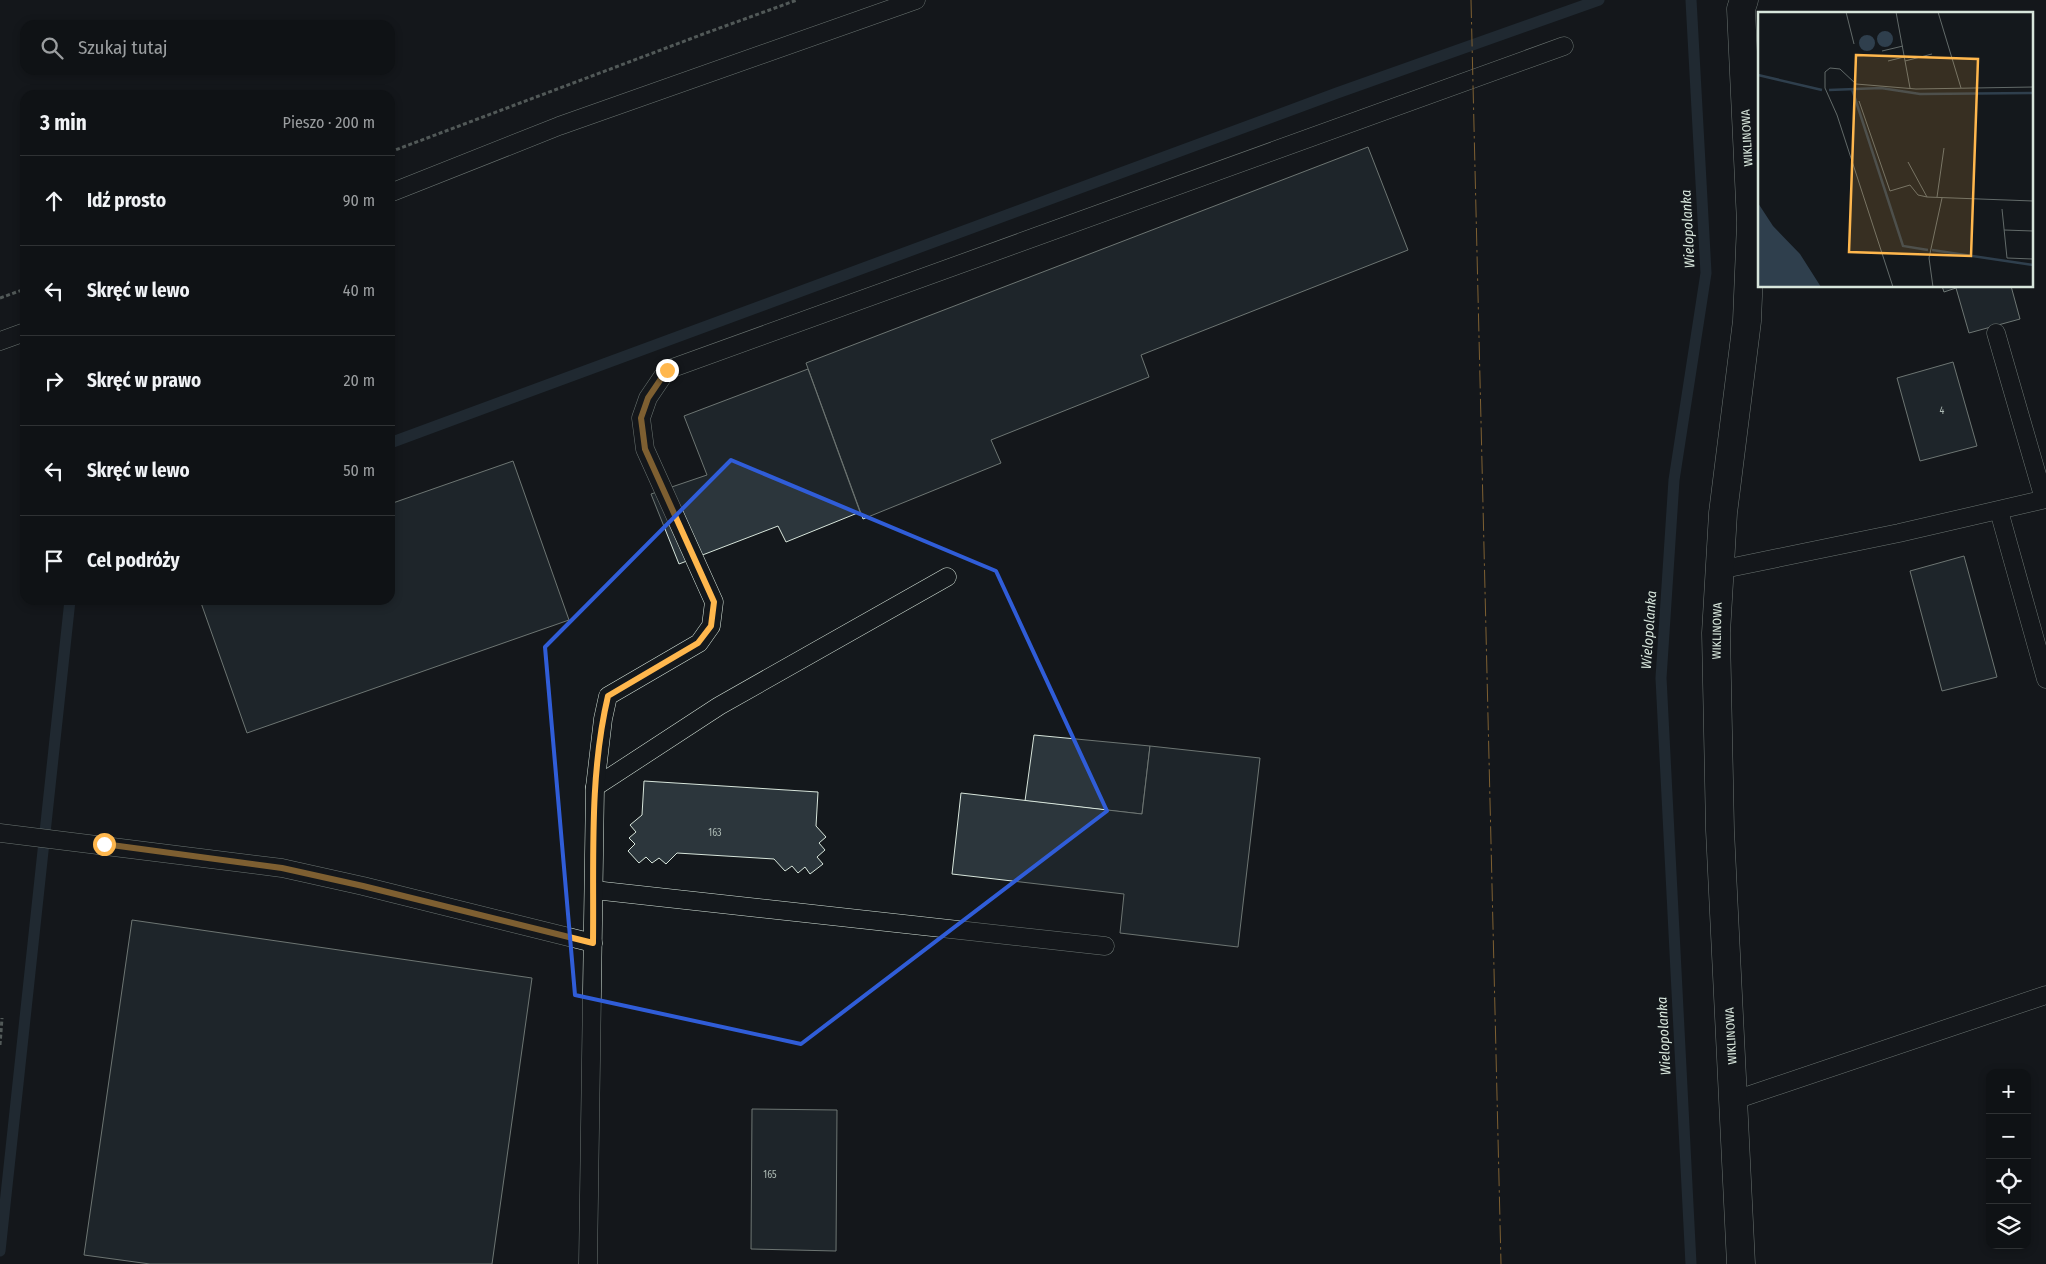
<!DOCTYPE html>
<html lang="pl">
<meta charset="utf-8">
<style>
:root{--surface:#0f1215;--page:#1d2022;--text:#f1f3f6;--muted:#9b9ea0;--line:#2f3234}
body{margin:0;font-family:"Fira Sans Condensed",sans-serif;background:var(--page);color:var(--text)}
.controls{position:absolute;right:15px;bottom:15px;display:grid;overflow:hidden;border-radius:10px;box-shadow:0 2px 8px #0003}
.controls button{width:45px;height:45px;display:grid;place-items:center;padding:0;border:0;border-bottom:1px solid var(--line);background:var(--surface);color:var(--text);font:25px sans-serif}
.stop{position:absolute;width:15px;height:15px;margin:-11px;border:4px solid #ffb74d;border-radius:50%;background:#fff}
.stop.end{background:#ffb74d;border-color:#fff;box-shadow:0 1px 5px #0008}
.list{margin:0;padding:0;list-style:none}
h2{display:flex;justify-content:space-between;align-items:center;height:65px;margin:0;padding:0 20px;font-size:21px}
h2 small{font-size:16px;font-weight:400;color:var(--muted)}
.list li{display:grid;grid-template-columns:32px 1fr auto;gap:15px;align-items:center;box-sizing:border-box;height:90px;padding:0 20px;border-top:1px solid var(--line)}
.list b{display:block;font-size:19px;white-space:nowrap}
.list em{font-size:16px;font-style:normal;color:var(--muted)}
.icon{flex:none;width:28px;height:28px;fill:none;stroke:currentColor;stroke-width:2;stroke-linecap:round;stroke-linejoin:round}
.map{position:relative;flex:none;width:2046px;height:1264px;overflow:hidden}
.search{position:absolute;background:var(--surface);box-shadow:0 2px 8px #0003;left:20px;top:20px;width:375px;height:55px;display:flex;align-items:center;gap:12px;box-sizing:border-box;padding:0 18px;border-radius:15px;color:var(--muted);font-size:19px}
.panel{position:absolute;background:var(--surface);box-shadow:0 2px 8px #0003;left:20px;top:90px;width:375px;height:515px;border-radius:15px}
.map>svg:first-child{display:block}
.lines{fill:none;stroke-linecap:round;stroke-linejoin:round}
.stream{stroke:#2f3f4d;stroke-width:11}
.building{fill:#2c363c;stroke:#d8e6dc}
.service-casing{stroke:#d8e6dc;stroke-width:19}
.minor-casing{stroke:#d8e6dc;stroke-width:29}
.path{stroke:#9da8a2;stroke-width:3;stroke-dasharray:4 2.5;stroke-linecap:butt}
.service{stroke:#14181c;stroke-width:18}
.minor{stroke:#14181c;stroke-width:28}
.power{stroke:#ffb74d;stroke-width:1;stroke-dasharray:18 4 2.5 4;stroke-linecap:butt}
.route{stroke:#ffb74d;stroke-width:6}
.marked{fill:none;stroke:#305dd8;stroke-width:4;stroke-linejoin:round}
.labels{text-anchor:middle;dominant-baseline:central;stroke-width:4;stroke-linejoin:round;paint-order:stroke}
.number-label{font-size:10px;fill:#adbab4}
.street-label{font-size:12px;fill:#d8e6dc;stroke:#14181c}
.water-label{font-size:14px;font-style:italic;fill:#d8e6dc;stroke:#14181c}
.inset-river{fill:none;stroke:#2f3f4d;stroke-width:2.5}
.inset-road{fill:none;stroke:#626a69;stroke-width:1}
.view{fill:#ffb74d;fill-opacity:0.15;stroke:#ffb74d;stroke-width:2.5}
.inset-edge{fill:none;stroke:#d8e6dc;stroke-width:2.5}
</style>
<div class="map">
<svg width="2046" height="1264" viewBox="0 0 2046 1264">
<rect width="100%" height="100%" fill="#14181c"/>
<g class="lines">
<g class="stream">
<path d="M1691,0L1706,273L1674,480L1661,678L1691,1264"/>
<path d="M390,443L1337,93L1599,0"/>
<path d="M0,1251L70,600"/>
</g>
</g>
<g class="building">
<path d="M1368,147L1408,250L1141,355L1149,377L991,440L1001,463L863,519L806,363Z"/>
<path d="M1942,286H2011L2020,319L1969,333L1956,288L1944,292Z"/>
<path d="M1953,362L1977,446L1920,461L1897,378Z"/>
<path d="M808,369L860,512L786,542L778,526L679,564L651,494L707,475L684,416Z"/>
<path d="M513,461L569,620L247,733L200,600H390V504Z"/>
<path d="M1964,556L1997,677L1942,691L1910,571Z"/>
<path d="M1034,735L1150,746L1142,814L1025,801Z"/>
<path d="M1150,746L1260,758L1238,947L1120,933L1124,894L952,874L961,793L1142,814Z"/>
<path d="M644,781L818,792L816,826L826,837L819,843L825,850L817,857L823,864L810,874L805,867L798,873L792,866L785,871L774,859L677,853L666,864L659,858L652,863L646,857L639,863L628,851L635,844L629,838L636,832L630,825L642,815Z"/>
<path d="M132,920L532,978L492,1264H150L84,1255Z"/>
<path d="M752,1109L837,1110L836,1251L751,1249Z"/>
</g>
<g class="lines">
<defs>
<g id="service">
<path d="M390,193L559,126L916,0"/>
<path d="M1996,333L2044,499"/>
<path d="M0,341L25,332"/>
<path d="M1999,511L2046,679"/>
<path d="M1719,570L1899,533L2046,499"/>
<path d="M595,787L719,706L947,577"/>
<path d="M0,833L282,868L363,886L593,943"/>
<path d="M594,890L1105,946"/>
<path d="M1735,1100L2046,995"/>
<path d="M588,1264L595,787L603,719L608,696L699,643L711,626L714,602L645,449L641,418L648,398L667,370L1564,46"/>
</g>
<path id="minor" d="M1741,1264L1720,830L1716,633L1723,513L1747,321L1751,223L1741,9L1744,0"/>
</defs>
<use href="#service" class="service-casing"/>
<use href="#minor" class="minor-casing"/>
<g class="path">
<path d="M390,152L706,33L797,0"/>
<path d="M0,298L25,289"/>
<path d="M0,1045L2,1018"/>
</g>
<use href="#service" class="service"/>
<use href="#minor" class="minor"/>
<path class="power" d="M1471,0L1501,1264"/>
</g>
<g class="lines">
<path class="route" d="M104,844L282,868L363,886L593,943C594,861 589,776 608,696L698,643L711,626L714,602L645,449L641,418L648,398L667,370"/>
</g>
<path d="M0 0H2046V1264H0ZM731,460L996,571L1107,811L801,1044L575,995L545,647Z" fill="#14181c" fill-opacity=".55" fill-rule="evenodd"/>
<path class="marked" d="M731,460L996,571L1107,811L801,1044L575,995L545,647Z"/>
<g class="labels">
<g class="number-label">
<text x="1942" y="411">4</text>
<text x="715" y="833">163</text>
<text x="770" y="1175">165</text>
</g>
<g class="street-label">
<text transform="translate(1747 138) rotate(-93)">WIKLINOWA</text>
<text transform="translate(1717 631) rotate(-89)">WIKLINOWA</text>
<text transform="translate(1731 1036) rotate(-93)">WIKLINOWA</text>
</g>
<g class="water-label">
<text transform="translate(1688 229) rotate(-93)">Wielopolanka</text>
<text transform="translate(1649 630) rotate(-86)">Wielopolanka</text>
<text transform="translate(1664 1036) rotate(-93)">Wielopolanka</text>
</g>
</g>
<g transform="translate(1758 12)">
<rect width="275" height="275" fill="#14181c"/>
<path d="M119 27a8 8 0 1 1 16 0a8 8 0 1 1-16 0ZM101 31a8 8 0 1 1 16 0a8 8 0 1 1-16 0ZM0,191L15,214L42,242L63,275H0Z" fill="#2f3f4d"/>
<path class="inset-river" d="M0,63L64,78M94,77L145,234L170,238M71,78L123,76L162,82L275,81M174,238L275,253"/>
<path class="inset-road" d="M88,0L96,32M138,0L152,76M180,0L203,76M124,39L145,34M130,49L146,45M147,49L174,42M101,89L132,179L152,173L160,183L169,185L275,189M150,150L169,185M179,185L186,136M244,197L249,246L275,247M246,218L275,219M135,275L79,103L67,76V60L72,56L82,57L98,72L158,77L275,75M175,275L171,246L184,186"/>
<path class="view" d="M98,43L220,47L213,244L91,240Z"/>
<rect width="275" height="275" class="inset-edge"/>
</g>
</svg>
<div class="controls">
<button>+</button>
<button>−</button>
<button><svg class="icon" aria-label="locate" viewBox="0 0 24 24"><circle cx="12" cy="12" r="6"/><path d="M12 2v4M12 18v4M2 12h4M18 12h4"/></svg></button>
<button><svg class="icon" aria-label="layers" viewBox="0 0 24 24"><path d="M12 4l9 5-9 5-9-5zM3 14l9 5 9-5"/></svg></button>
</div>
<div class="stop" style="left:104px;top:844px"></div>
<div class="stop end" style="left:667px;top:370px"></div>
<div class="search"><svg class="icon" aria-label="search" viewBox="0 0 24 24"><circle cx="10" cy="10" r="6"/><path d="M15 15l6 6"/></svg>Szukaj tutaj</div>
<section class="panel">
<h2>3 min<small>Pieszo · 200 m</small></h2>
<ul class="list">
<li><svg class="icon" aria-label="ahead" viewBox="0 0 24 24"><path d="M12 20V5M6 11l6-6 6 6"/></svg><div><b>Idź prosto</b></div><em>90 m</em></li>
<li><svg class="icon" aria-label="left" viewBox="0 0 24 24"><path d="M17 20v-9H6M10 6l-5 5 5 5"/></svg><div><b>Skręć w lewo</b></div><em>40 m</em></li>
<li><svg class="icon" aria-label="right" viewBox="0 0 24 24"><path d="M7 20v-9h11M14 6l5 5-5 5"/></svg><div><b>Skręć w prawo</b></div><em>20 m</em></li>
<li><svg class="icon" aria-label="left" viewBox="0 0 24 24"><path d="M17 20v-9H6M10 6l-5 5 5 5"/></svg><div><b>Skręć w lewo</b></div><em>50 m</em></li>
<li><svg class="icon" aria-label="arrive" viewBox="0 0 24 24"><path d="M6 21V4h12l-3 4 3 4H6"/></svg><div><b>Cel podróży</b></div></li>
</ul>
</section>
</div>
